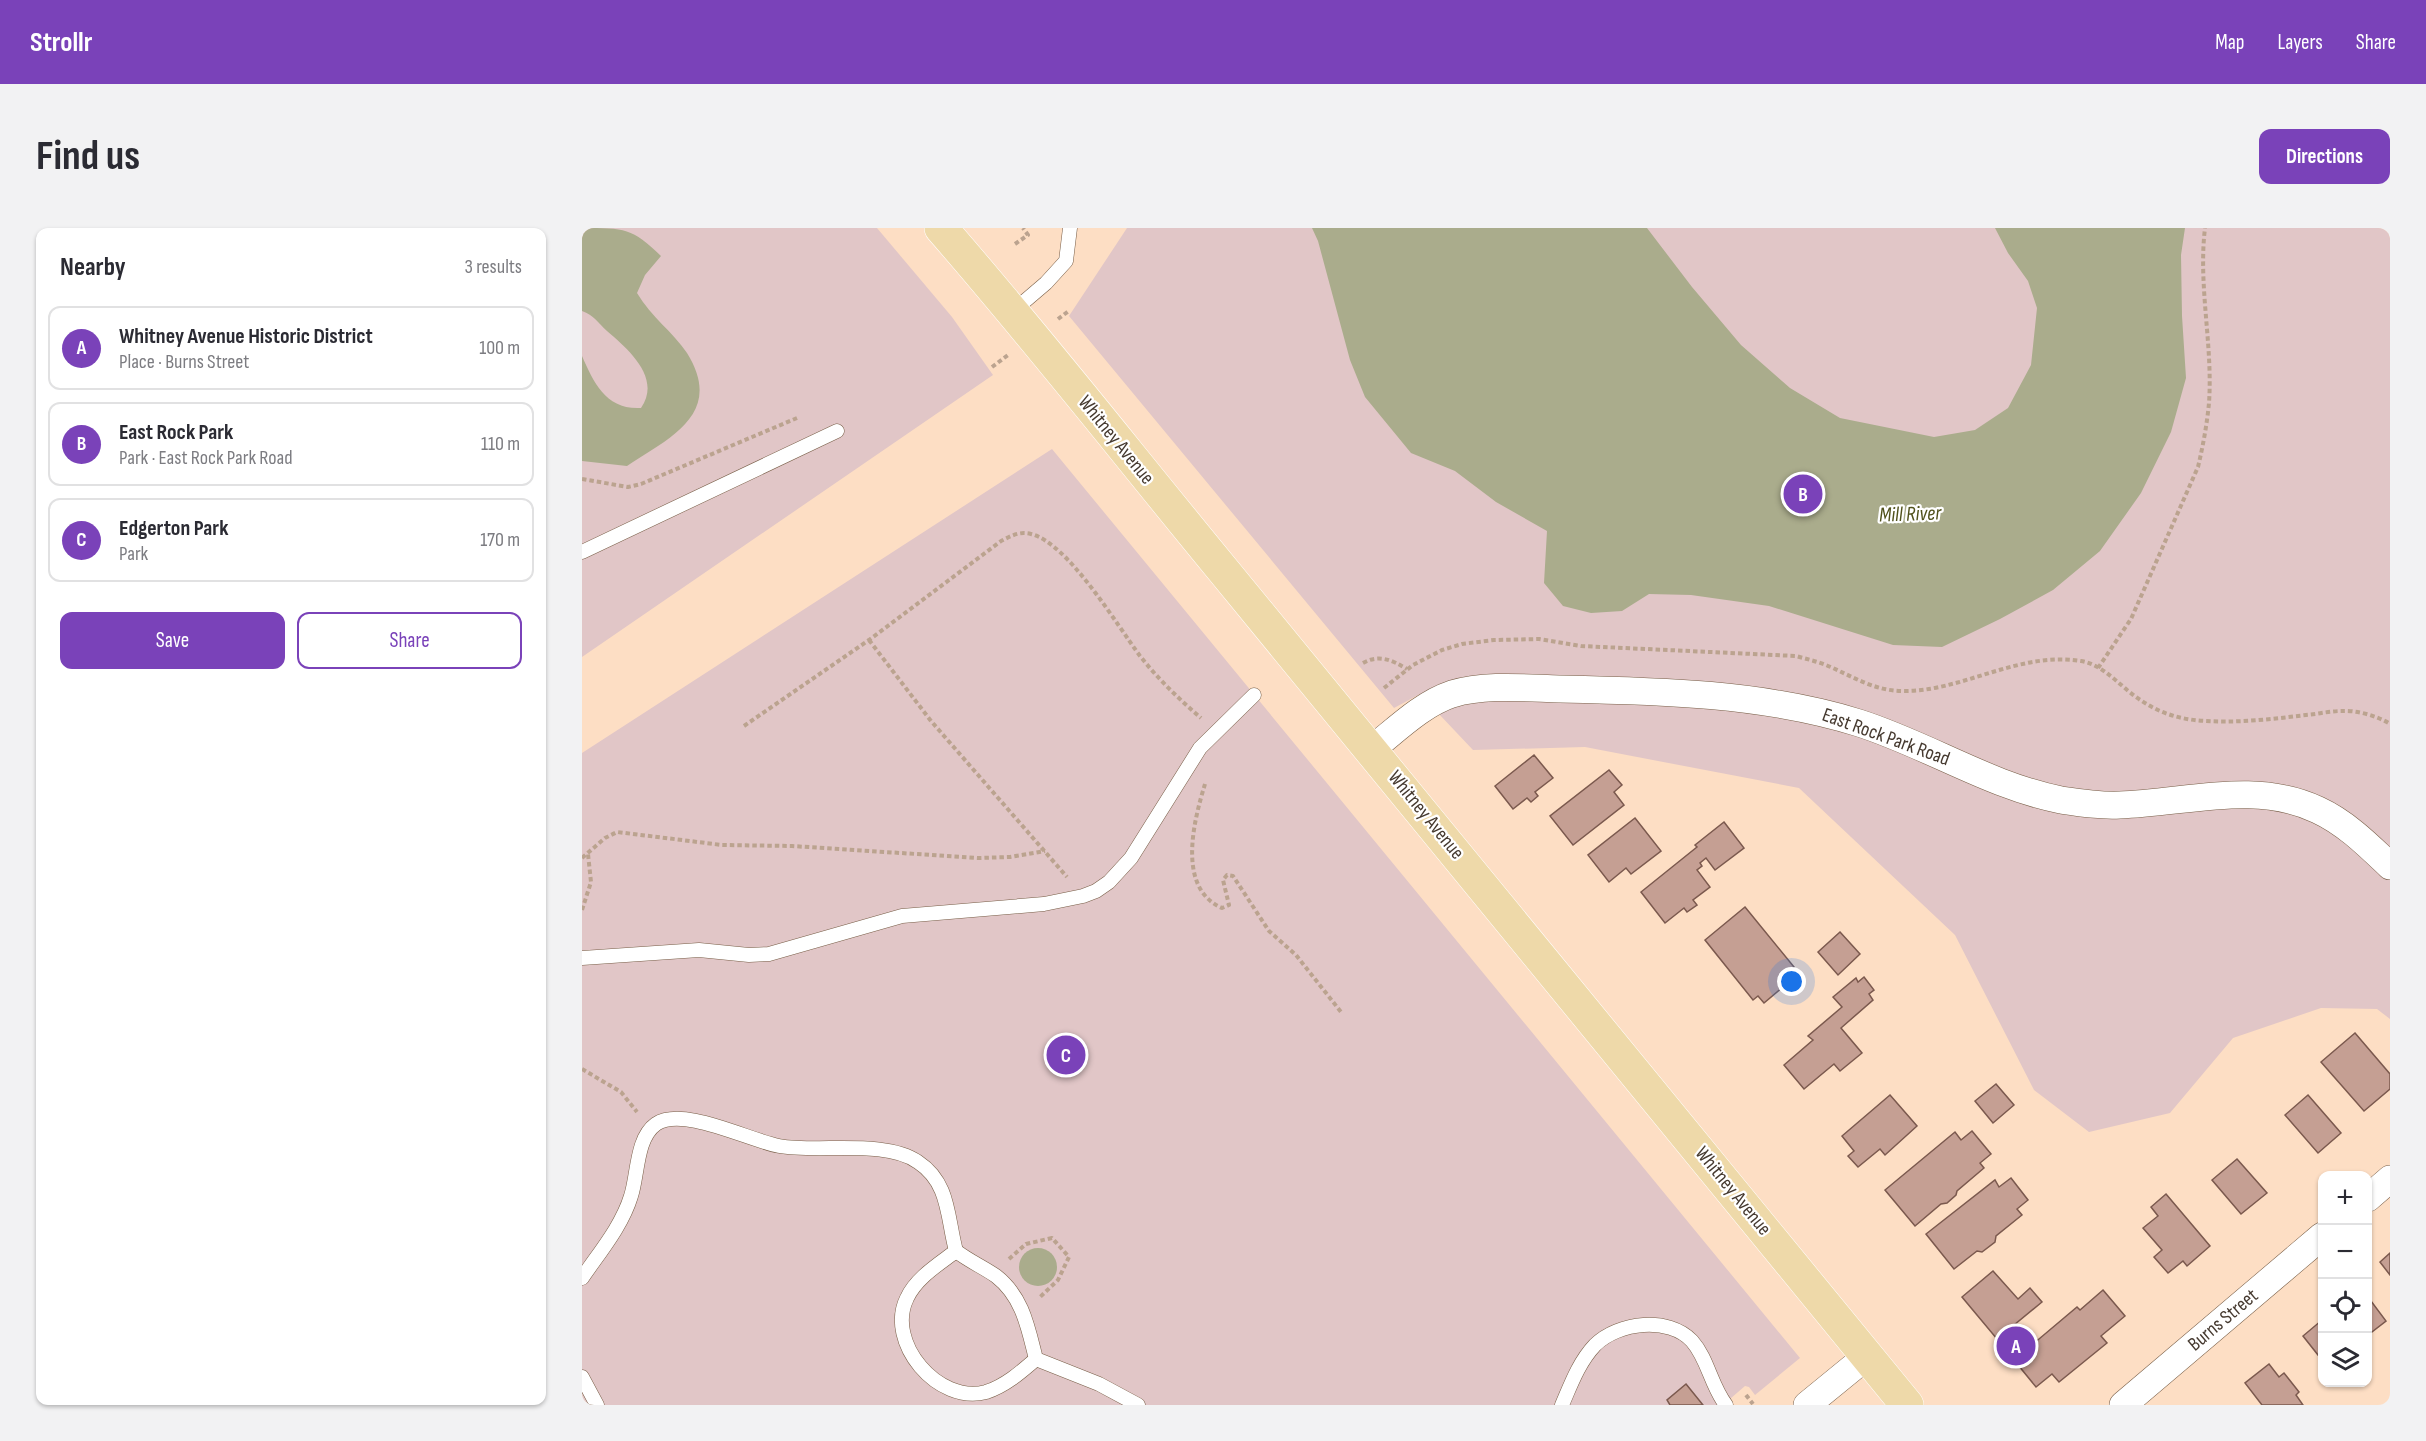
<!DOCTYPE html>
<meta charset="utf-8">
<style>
:root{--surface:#fff;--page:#f2f2f3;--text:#2b2b33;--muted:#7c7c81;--line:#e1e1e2;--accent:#7a42b9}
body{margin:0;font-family:"Sofia Sans Condensed",sans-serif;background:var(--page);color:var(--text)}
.controls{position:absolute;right:18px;bottom:18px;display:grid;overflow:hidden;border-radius:12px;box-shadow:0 2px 4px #0004}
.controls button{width:54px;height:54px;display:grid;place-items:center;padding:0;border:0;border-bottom:2px solid var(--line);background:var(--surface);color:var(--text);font:30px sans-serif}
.you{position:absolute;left:1210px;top:754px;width:21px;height:21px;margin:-15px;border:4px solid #fff;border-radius:50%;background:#1a73e8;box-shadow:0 0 0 9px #1a73e833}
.badge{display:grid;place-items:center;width:39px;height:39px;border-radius:50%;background:var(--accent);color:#fff;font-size:20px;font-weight:700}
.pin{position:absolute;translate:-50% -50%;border:3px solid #fff;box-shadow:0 2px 6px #0006}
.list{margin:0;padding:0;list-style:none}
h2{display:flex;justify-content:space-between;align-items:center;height:78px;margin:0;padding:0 24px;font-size:26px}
h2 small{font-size:20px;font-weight:400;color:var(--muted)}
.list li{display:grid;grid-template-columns:39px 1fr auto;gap:18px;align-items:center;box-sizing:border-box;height:84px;margin:0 12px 12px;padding:0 12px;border:2px solid var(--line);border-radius:12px}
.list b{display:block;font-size:22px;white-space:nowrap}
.list p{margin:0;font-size:20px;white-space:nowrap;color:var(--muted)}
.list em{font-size:20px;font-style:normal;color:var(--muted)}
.actions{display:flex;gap:12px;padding:18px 24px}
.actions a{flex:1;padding:14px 0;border:2px solid var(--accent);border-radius:12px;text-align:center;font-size:21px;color:var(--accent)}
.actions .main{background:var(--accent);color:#fff}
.icon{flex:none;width:33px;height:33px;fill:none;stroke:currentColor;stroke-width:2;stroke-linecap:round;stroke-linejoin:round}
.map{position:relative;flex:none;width:1808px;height:1177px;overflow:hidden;border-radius:12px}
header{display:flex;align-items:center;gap:36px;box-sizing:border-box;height:84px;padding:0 30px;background:var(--accent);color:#fff}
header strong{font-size:28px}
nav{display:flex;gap:33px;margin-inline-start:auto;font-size:21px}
.intro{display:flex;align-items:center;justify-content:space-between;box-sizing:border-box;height:144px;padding:0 36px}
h1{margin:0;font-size:42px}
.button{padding:15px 27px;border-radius:12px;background:var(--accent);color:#fff;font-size:21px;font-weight:700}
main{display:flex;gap:36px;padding:0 36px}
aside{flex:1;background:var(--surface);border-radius:12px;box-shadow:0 2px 4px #0004}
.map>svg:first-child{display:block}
.green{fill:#e1c6c7}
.water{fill:#aaac8c}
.building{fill:#c59f93;stroke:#7b594e;stroke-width:1.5}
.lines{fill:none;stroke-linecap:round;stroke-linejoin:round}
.lane-casing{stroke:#785e47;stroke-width:15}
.street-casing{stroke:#785e47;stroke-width:28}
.primary-casing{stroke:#fff;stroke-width:34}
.path{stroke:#bba38f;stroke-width:4;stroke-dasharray:4.5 3;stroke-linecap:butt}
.lane{stroke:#fff;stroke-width:14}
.street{stroke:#fff;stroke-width:27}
.primary{stroke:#eed9a9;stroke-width:33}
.labels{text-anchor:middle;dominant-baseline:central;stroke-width:4.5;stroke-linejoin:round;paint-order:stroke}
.street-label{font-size:20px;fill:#463a30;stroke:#fff}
.water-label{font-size:21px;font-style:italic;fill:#50511b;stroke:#fff}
</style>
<header>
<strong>Strollr</strong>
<nav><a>Map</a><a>Layers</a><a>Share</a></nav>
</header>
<div class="intro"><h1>Find us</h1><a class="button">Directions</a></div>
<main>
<aside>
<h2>Nearby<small>3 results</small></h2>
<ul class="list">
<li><span class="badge">A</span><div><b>Whitney Avenue Historic District</b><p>Place · Burns Street</p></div><em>100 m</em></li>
<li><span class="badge">B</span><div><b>East Rock Park</b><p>Park · East Rock Park Road</p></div><em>110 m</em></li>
<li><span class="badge">C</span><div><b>Edgerton Park</b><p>Park</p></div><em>170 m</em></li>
</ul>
<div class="actions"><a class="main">Save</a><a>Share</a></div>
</aside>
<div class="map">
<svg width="1808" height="1177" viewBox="0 0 1808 1177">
<rect width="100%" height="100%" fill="#fddec4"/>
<g class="green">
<path d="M0,0H295L370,89L411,147L0,429Z"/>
<path d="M545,0H1808V791L1795,781L1739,780L1651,810L1588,885L1507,904L1452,862L1373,707L1217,560L1003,519L891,522L838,466L812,480L487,88Z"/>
<path d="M470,221L1218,1130L1173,1167L1167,1159L1163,1158L1141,1177H0V525Z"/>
</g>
<g class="water">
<path d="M0,0C43,0 50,0 79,28L63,47L55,65C69,89 91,104 105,125C143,186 87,210 45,238L0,233V128C12,155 24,182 59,180C80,150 46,121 25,103C16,95 12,87 0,83Z"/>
<path d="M730,0H1065L1110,59L1159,117L1208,160L1258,190L1352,209L1393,202L1426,180L1449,137L1455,80L1446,53L1426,25L1413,0H1603L1599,27L1600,88L1604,150L1589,204L1559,265L1518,323L1471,362L1418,391L1360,419L1311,417L1187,378L1109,367L1067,366L1040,383L1009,385L981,378L962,355L965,303L914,274L873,243L829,225L783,169L768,132L736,13Z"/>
<circle cx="456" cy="1039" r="19"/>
</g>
<g class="building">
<path d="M952,527L971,550L953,564L956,568L949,574L945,570L931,581L913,558Z"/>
<path d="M1027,542L1040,557L1032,564L1042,577L991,617L968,588Z"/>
<path d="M1053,590L1079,623L1049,646L1044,640L1027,654L1006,627Z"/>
<path d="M1142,594L1162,620L1133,642L1124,630L1118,635L1120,638L1115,642L1128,659L1111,672L1115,677L1105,684L1102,680L1083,695L1059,664L1115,619L1113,617Z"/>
<path d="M1163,679L1212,739L1208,743L1213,749L1182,775L1176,768L1171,772L1123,712Z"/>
<path d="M1258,704L1278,726L1256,747L1236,724Z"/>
<path d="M1282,749L1292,762L1287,766L1291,772L1259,800L1280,825L1258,843L1252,836L1222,861L1202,837L1231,812L1226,808L1260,779L1251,769L1274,750L1276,754Z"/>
<path d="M1773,805L1808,846V861L1782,883L1739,834Z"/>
<path d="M1414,856L1432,877L1411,895L1393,873Z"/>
<path d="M1308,867L1335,898L1303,927L1298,921L1276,939L1266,928L1272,923L1260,908Z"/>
<path d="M1726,867L1759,905L1736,925L1703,887Z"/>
<path d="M1390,903L1409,926L1398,935L1402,940L1375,963L1374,967L1365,975L1359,976L1333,998L1303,962L1373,904L1379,912Z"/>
<path d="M1655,931L1685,965L1659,986L1630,952Z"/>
<path d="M1429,950L1446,972L1435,981L1440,987L1414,1008L1413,1014L1400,1024L1395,1023L1372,1041L1344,1006L1413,952L1417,959Z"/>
<path d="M1584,966L1628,1018L1605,1038L1601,1033L1586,1045L1572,1029L1580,1022L1561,1000L1576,988L1569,979Z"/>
<path d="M1808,1025V1047L1798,1034Z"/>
<path d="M1411,1043L1436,1071L1448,1060L1460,1074L1415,1111L1380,1069Z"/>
<path d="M1521,1062L1543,1088L1519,1108L1525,1115L1477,1154L1470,1146L1454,1159L1432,1132L1495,1079L1498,1082Z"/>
<path d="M1786,1069L1804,1093L1786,1107Z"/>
<path d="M1740,1092V1132L1721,1108Z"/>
<path d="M1687,1136L1697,1149L1702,1145L1717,1164L1714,1167L1721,1177H1680L1663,1155Z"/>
<path d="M1104,1156L1121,1177H1088L1085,1172Z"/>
</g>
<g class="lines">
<defs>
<g id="lane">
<path d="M430,84L464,55L484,33L488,0"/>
<path d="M0,324L255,203"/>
<path d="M0,730L117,722L167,727L187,726L320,688L462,676L501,668L514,663L527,654L549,630L618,520L672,467"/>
<path d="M374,1023C357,1036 334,1050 325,1070C303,1114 356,1177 404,1164C423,1158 439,1144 454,1131"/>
<path d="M0,1050C17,1025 40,998 49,968C56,947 54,910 74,896C101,878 166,912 197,918C237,925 303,911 336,934C368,955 365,990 374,1023C387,1033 401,1039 414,1048C441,1069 446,1100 454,1131L517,1156L556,1177"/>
<path d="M0,1149L15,1177"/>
<path d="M980,1177C989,1156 997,1134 1013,1117C1036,1094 1087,1088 1110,1113C1126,1131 1129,1158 1144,1177"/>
</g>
<g id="street">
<path d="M790,521C814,502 840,476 870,466C903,456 943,460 977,461C1077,463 1181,465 1277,495C1346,517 1408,558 1479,572C1499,575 1518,578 1538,577C1604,575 1673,552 1736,582C1764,595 1786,617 1808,638"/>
<path d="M1786,970L1808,951"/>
<path d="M1225,1177L1285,1128"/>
<path d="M1541,1177L1740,1008"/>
</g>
<path id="primary" d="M359,0C456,111 547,228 641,342C871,619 1098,898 1325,1177"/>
</defs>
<use href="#lane" class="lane-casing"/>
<use href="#street" class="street-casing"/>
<use href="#primary" class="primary-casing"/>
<g class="path">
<path d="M433,16L446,7L441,0"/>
<path d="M476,91L488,82"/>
<path d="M410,139L426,127"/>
<path d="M0,251L46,259L59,256L215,190"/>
<path d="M287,412L349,493L485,649"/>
<path d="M781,435C797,426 810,432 825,441"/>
<path d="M1516,440L1549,391L1616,239C1621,218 1625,196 1627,175C1631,117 1616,58 1623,0"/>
<path d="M802,460L831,437L860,422L880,416L912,412L957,411L999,418L1214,428C1224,431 1234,433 1244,437C1270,448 1292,463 1321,463C1380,464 1436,423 1499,433C1523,437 1540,461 1560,473C1579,486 1601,492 1624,493C1657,495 1691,491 1724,487C1736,486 1748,483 1760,483C1774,482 1796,488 1808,496"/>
<path d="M162,498L287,412L419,313C429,308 437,303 449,306C486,315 535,397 558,428C576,451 597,471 619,490"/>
<path d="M623,556C612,592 594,660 640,680L647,677L641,652L645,647L651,648L687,703L714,727L759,784"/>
<path d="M0,630L23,610L35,604L140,617L210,618L396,630L428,629L463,623"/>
<path d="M0,682L9,654L6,626"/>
<path d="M0,841L39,864L55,884"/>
<path d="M427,1031L444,1016L470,1010L487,1029L476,1052L457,1070"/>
<path d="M1164,1167L1171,1176"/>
</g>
<use href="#lane" class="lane"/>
<use href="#street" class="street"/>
<use href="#primary" class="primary"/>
</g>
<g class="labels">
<g class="street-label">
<text transform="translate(534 212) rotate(51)">Whitney Avenue</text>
<text transform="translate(1304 509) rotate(20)">East Rock Park Road</text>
<text transform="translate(844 587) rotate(51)">Whitney Avenue</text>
<text transform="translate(1151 963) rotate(51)">Whitney Avenue</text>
<text transform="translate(1641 1092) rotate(-40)">Burns Street</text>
</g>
<g class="water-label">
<text transform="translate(1328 286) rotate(-2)">Mill River</text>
</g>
</g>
</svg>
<div class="controls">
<button>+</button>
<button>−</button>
<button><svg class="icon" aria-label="locate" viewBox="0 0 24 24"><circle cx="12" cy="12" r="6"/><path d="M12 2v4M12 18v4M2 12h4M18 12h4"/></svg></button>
<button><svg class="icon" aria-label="layers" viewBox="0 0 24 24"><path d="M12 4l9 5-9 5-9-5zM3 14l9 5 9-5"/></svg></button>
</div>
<div class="you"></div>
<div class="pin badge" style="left:1434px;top:1118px">A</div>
<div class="pin badge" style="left:1221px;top:266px">B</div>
<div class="pin badge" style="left:484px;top:827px">C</div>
</div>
</main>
